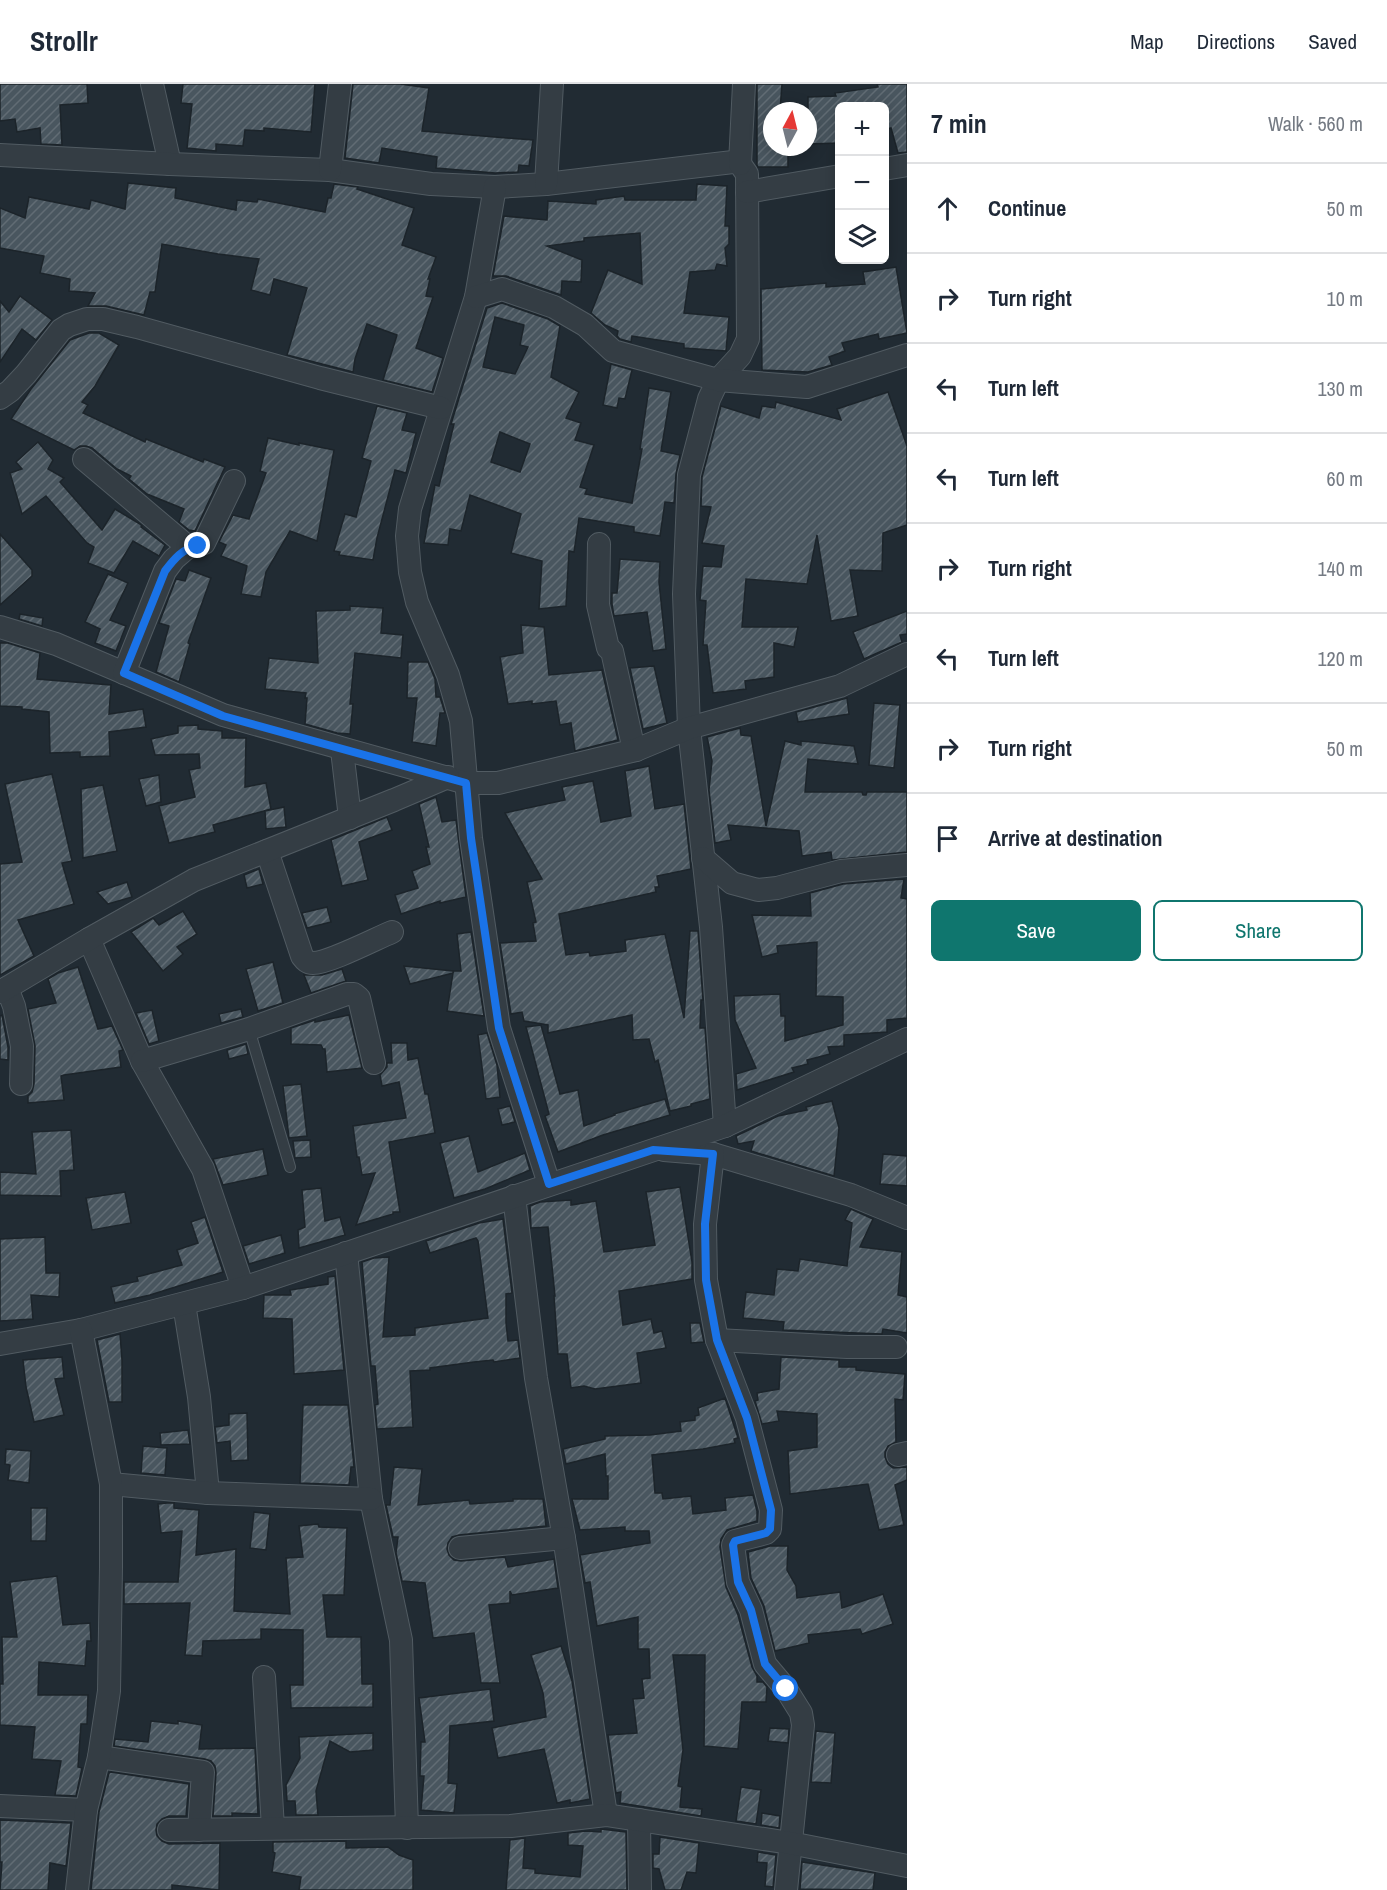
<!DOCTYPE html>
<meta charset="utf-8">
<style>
:root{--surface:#fff;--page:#f2f2f3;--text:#1f2937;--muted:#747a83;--line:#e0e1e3;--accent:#0f766e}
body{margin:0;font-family:"Archivo Narrow",sans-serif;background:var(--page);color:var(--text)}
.controls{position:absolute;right:18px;top:18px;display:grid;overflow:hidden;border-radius:9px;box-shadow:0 3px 15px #0003}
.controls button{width:54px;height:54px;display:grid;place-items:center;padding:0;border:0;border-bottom:2px solid var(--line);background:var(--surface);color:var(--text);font:30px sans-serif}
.compass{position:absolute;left:763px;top:18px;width:54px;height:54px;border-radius:50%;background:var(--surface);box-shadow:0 3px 15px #0003;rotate:7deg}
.stop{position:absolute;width:18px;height:18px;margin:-14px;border:4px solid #1a73e8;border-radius:50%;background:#fff}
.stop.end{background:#1a73e8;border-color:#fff;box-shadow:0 2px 6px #0008}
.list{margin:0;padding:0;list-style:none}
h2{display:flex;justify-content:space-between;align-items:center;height:78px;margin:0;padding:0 24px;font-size:26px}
h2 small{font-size:20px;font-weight:400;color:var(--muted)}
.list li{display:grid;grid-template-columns:39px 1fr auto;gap:18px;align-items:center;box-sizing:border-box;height:90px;padding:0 24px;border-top:2px solid var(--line)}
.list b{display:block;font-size:22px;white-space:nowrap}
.list em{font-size:20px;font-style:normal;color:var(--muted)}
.actions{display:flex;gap:12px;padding:18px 24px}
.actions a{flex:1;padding:14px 0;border:2px solid var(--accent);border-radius:9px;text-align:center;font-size:21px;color:var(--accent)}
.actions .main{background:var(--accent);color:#fff}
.icon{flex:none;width:33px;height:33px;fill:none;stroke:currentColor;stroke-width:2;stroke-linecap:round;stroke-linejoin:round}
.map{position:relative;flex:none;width:907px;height:1806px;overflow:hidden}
header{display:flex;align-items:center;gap:36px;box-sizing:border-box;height:84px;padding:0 30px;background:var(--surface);border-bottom:2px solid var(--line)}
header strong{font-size:28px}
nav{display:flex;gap:33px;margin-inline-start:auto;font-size:21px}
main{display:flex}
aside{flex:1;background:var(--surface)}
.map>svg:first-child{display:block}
.building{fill:url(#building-hatch);stroke:#1c242a;stroke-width:1.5;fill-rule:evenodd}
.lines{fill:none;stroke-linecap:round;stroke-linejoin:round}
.service-casing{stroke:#515b62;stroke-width:12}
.minor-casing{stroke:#515b62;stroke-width:24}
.service{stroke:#343d44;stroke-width:10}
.minor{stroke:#343d44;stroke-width:22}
.route{stroke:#1a73e8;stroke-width:8}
</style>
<header>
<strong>Strollr</strong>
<nav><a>Map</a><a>Directions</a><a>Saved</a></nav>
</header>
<main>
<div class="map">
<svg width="907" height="1806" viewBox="0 0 907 1806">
<defs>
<pattern id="building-hatch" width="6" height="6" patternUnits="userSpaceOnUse" patternTransform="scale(1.5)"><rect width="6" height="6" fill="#49565f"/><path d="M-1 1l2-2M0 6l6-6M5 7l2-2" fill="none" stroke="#616c74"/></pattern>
</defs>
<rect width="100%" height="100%" fill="#212b33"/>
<g class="building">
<path d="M0,0H87L88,19L60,21L62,61L41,60L40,44L17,48L15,35L0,37Z"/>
<path d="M183,0H315L311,48L264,44V47L245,46L243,62L216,60V67L187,64L192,20L181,19Z"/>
<path d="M353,0H400L429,4L422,47L533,56L529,82L519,81L518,88L495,89L436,84L437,73L382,64L379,79L345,74Z"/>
<path d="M757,0H782L780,27H772V63H788V83H758L757,81Z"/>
<path d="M877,0H907V68L898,69L891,44L887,45L885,22H840V59L808,60V13L836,12L835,9L878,3Z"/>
<path d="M128,99L176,104L175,114L236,126L237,116L257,118L258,115L325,128L328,114H331L334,100L358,103L357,105L414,124L402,161L436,173L428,195H430L426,212L433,213L416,264L443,274L432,308L383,296L397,251L367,240L355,275L353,288L287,271L307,204L274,195L270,211L251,206L259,175L218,170L162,160L155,208H150L144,231L106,222H88L95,209L69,207L70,195L40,189L44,172L0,164V124L25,134L29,113L89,125L91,116L125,125Z"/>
<path d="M697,100L727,102L725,142H729V160L725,164L727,182L717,180L715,186L690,188L684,229L729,233L726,267L684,264V260L632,252L631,258L620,255L617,252L618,247L605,241L591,229L608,186L642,200L640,149L584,154V157L547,162L582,176L581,198L562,197L561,211L506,192H493L504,132L547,136L548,117L596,120V116L624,112L625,116H696Z"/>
<path d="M896,183L907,249L879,255L878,250L842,259L845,267L829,273L832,281L808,288L762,286L761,205L826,199V203L865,200L863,188Z"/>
<path d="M20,212L52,236L36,256L22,245L0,278V217L9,228Z"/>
<path d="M502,219L548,235L560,242L551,293L579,308L566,334L581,339L575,356L594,361L580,403L587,405L585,410L632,419L642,365H640L649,304L671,308L661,367L680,371L676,390L674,419L665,418L660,452L634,448V443L579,434L574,468L569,467L566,522L539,525L542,477L511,469L521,430L470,411L461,447L450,445L448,461L424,459L435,401L439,402L454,340H451L487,224ZM495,233L524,241L520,261L528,263L515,290L483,283ZM500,348L530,360L520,388L491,378Z"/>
<path d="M89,249H99L119,261L95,302L82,318L88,321L83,329L145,358L146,355L203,378L204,375L225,383L195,447L189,446L179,438L184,425L147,410L129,395L131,392L117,385L92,364L86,362H80L74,366L11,335L31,305L70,256Z"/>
<path d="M611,280L632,286L625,315L619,314L617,324L603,321Z"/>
<path d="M888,308L907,362V441L883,449L882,487L850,486L858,532L831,537L817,451L807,500L746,495L742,543H798L794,563L774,559V593L745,597L746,605L713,609L707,561H703L706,517L700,516L703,482L721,483L724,462L702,459L711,423L701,422L702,393L721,322L759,334L762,322L775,324L776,318L841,336L837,325Z"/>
<path d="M377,322L407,329L402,346L416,349L406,389L395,386L377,454L373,476L339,471L340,468L334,467L345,430L356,433L371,377L362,374Z"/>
<path d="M268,354L299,361V359L334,366L317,457L290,447L266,488L261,513L241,510L247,482L221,472L226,461L219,458L233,431L249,435L266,389L260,387Z"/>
<path d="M38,358L53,376L48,385L64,394L60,398L102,446L115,425L140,440L142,442L141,443L165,461L159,472L133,457L114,489L88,479L94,463L87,459L46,412L22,430L10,389L22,385L16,378Z"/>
<path d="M0,450L32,486V492L0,521Z"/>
<path d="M620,475L660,478L659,498L666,565L653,567L647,528L614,532L612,520V509H617Z"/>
<path d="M189,486L211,494L188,559L190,560L179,598L156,588L169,542L159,539L176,495L185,497Z"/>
<path d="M108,490L128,499L110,536L126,542L116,567L95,559L100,545L85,538Z"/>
<path d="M350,522L383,524L381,549L403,551L401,574L355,569L350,620H353L350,650L337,649L305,640L307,614H305L306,609L265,605L269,574L318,579L316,527L350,526Z"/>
<path d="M907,527V550L900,551L902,558L864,575L853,548Z"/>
<path d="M20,530L43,534L42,542L19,535Z"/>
<path d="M521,541L544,543L549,591L602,586L618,656L575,667L571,639L560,641L556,617L532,620V617L508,620L500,573L523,569Z"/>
<path d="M0,559H8L40,569L37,595L111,601L109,630L143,625L146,643L109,648L110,672L80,673V668L50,669L49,628L22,625V623L0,622Z"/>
<path d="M408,578H428L435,595L436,613H440L445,629H440L436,662L412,658L417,614H407Z"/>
<path d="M654,582L667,639L643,645L630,584Z"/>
<path d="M847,614L849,630L798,638L796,628Z"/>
<path d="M874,619L900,621L894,684L869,681Z"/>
<path d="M198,641V645L222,647V654H246L245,703L266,699L271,725L213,741L215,748L169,759L159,722L195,713L189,686L200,684L199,670L155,671L151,655L178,649V642Z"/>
<path d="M740,644L741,651L751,652L766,742L785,657L801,661V657L854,662L858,680L808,675L805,708H862L863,711H866L867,708H907V768L832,776L831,768L802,772L799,747L728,741L731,756L715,759L709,706L712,677L707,653Z"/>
<path d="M649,682L655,725L684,720L691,785L657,792L659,803H655L656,808L559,830L566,871L589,868L590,872L626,867L625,856L665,850L684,934L690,847H698L703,916H701L700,944H705L710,1015L691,1020V1022L670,1027L658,976L655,978L649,955L633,956L632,931L548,949V941L524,937L522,928L511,930L500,859L536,857L533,839L536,838L527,798L542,795L505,729L565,716L562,703L593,697L601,738L631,732L625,687Z"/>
<path d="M52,690L72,777L62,779L74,820L18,836L34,872L0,891V780L22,778L5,700Z"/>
<path d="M159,691L161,718L146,722L139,695Z"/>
<path d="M103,701L117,767L83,774L81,705Z"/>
<path d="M436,713L442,738L456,736L466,813L440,819V817L401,830L395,811L418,804L412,787L430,780L426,763H429L419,720Z"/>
<path d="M284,723L286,743L266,745L265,727Z"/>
<path d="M387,733L392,746L359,758L368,796L342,802L331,756Z"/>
<path d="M259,785L263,800L247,804L244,791Z"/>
<path d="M904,795L901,814L907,815V934L887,936V948L844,951V962L828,963L830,970L807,976L808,980L792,984L794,988L737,1006L736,990L756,984L735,936L734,912L780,910L781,932H785V957L843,941V913L816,912L817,858L777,862L778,869L762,873L752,831L811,832L810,809L843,800Z"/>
<path d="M127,798L132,813L108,820L97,808Z"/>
<path d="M327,823L331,838L307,844L302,829Z"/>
<path d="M183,827L197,850L177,863L183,870L163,887L131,848L153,834L159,841Z"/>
<path d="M471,848L484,932L447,927L453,889L410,900L404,882L453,887V889L454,887H461L457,850Z"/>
<path d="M273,878L283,919L258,927L246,885Z"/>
<path d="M78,883L98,945L112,942L123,966L119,967L121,983L64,991L61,992L64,1016L28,1019V1012L32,1008L34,1000L35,962L28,925L56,919L48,895L58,889Z"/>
<path d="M342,885L346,897L311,909L304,891H322Z"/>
<path d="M241,925L243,933L221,939L219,930Z"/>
<path d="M152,926L159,957L149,960L136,929Z"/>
<path d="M2,931L8,963V976L0,975V932Z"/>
<path d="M349,931L362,984L327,988L325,965H323L321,961L291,960V944L315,936V938Z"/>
<path d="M541,941L560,1010L578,1006L584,1042L615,1031L614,1030L665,1015L670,1031L603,1051L558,1068L545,1032L549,1030L526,943Z"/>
<path d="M487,949L497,981L500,1013L486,1015L478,951Z"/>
<path d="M391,959H407L408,976L418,974L425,1010H428L435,1049L389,1058L400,1128H393V1130L356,1141L375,1089L362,1091L359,1073H357L353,1042L406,1034L399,998L382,1002L380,991L387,983V979H392Z"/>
<path d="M246,960L248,970L229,975L227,966Z"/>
<path d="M301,1000L307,1052L289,1054L283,1002Z"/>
<path d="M832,1017L839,1044L834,1092L751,1067L754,1057L738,1060L736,1052L778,1032L807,1026L806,1023Z"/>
<path d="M510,1022L515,1038L502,1041L498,1025Z"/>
<path d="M71,1046L74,1086L60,1087L61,1112L0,1111V1088L36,1090L32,1048Z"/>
<path d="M469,1052L478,1088L525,1069L530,1086L485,1105L454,1114L440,1059Z"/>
<path d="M310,1056L311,1073L295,1074L293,1057Z"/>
<path d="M263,1065L268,1091L223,1101L213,1075Z"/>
<path d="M883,1070L907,1072V1102L880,1100Z"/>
<path d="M680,1103L692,1178V1195L619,1207L623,1241L651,1235L654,1249L662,1247L666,1264L637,1269L641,1299L595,1305L584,1302L571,1304L567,1270H558L554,1212H555L548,1143L531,1144L530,1122L540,1118L571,1116V1121L596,1117L604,1168L655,1161L646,1108Z"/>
<path d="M321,1104L325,1137L340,1133L345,1151L299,1164L298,1146L305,1143L302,1106Z"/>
<path d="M125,1108L131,1139L92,1146L86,1114Z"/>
<path d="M851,1125L873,1135L860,1163L902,1168L898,1211L907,1213V1249L883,1245L882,1250L783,1246L784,1238L743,1234L746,1208L774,1211L777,1185L798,1187L800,1175L847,1182L852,1139L845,1136Z"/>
<path d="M205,1133L223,1188L150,1211L115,1219L111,1203L138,1197L137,1193L182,1181L177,1166L198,1159L191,1138Z"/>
<path d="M503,1135L512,1209L506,1210V1239L508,1257L518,1256L520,1274L494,1278L493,1276L474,1278L430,1284V1286L410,1287L413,1343L377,1345L375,1321L378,1320L375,1282H371L362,1178L374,1174L389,1173L383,1253L415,1251V1244L488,1234L478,1157L476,1154L430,1169L426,1157L479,1139Z"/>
<path d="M281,1151L285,1169L249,1180L243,1162Z"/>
<path d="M45,1153L46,1189H60L59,1213L31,1211L33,1235L0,1237V1155Z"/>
<path d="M335,1192L344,1286L294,1290L292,1235L263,1234L264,1211H291L290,1206L328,1200V1193Z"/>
<path d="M690,1239H700L704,1258L691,1259Z"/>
<path d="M120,1250L122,1276V1318H109L97,1256Z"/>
<path d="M62,1273L64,1294L55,1295L64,1331L34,1338L26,1303L23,1276Z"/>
<path d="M781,1273L839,1276V1283H856V1286L905,1290L903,1316L895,1315L896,1358L888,1362L885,1368V1373L888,1380L893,1384L907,1383V1396L895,1401L904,1441L879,1446L868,1400L790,1410L788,1367L817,1363V1330L777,1327L779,1337L762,1340L755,1317L758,1316L757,1309L779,1305Z"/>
<path d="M725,1314L738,1354L734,1355L735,1359L703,1365L652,1371L655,1409H662L663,1415L691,1412L693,1430L726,1426L725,1414L753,1411L757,1427V1437L727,1446L721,1455L720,1463L726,1503L738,1531L752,1583L757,1592V1598H763L767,1603L766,1618H742L738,1665L704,1662L705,1571H673L683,1666L678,1702L682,1703L680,1723L702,1725L701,1732L620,1719L621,1708L616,1709L608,1651L637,1649L633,1615L644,1614L642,1595L650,1594L649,1565H638V1533L597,1542L590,1498L585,1499L580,1471L650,1459L649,1447H625V1443L580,1446L572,1415H608V1392H606L605,1370L566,1380L563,1365L605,1355V1352L650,1351L681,1347L680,1338L695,1336V1332L699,1331L698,1324Z"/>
<path d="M303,1321H348L354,1383H351L349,1401L300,1399Z"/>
<path d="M247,1329L248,1376L231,1377L230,1357L217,1359L215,1343L229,1341V1330Z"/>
<path d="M188,1346L190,1360L161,1361L160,1349Z"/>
<path d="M143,1362L167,1364L165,1391L141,1389Z"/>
<path d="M6,1365L31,1367L29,1399L8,1396L10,1381L5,1380Z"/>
<path d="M394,1383L422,1385L418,1421L469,1416L470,1420L513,1417V1415H543L546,1442L459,1451L452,1453L448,1459L447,1465L449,1471L454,1476L461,1477L505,1473L508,1483L554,1475L558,1504L512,1511L510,1507V1519L489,1521L500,1599H481L474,1549L433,1554L425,1499L402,1497L396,1469L398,1453H393L386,1421H390Z"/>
<path d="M167,1419H174V1424L199,1426L196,1471L236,1465L234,1527L290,1530L286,1474L303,1473L299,1442L318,1440L319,1443L347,1444L344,1511H323L327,1553H361L362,1600H373V1623L291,1624L290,1601H303V1546L261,1545V1555L203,1557L202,1572L185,1571L190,1519L124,1520V1498H178L182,1447L161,1449L158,1420Z"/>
<path d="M31,1424H47L46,1457H31Z"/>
<path d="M254,1428L270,1430L266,1466L250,1464Z"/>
<path d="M770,1462H788L787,1486L796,1502L797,1514L840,1508L842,1524L883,1510L893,1540L862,1550L860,1545L808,1551L809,1559L775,1567L764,1522L751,1494L748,1468Z"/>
<path d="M57,1492L63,1541L90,1539L91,1557H87L85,1582L39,1578L38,1611H88L87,1640H81L78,1683L82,1684L76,1712L55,1711L61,1677L32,1675L35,1643L0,1641V1600H3L2,1553H17L10,1498Z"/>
<path d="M561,1562L572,1597L590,1715L570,1719V1716L557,1719L544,1665L498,1674L492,1644L546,1633L543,1609L531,1571Z"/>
<path d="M490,1605L494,1637L450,1642L448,1699L457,1700L454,1729L421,1726L424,1692H420L421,1658H425L419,1614Z"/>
<path d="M151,1637L178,1640V1637L202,1641L199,1665L255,1664L258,1730L232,1729V1732H213L216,1689L215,1682L211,1677L205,1675L114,1662L115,1655L148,1658Z"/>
<path d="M770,1644L789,1645L788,1659L768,1657Z"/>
<path d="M816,1647L835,1649L831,1699L811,1698Z"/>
<path d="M373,1649V1666L350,1668L330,1657L316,1707L318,1731H296L295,1717H287L286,1701L300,1674L299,1653Z"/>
<path d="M111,1688L189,1700L186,1732H169L162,1735L157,1740L156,1746L157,1752L162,1757L169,1760L220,1759L219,1806L172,1801V1806H91L99,1728L109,1689Z"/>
<path d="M741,1703L761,1706L756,1740L736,1737Z"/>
<path d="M762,1729L780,1732L779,1744L761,1741Z"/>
<path d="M0,1736L71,1739L66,1782L50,1779L48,1806H0L2,1778H0Z"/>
<path d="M601,1745L626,1748L627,1806H506L510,1756L525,1754L523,1784L535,1785V1789L580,1793L583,1762L568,1761V1749L586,1747L601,1748Z"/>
<path d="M660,1753L699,1759L696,1789L687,1788L681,1806H665L659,1785L653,1784V1770H659Z"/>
<path d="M346,1757V1764L388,1763L399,1771L413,1776V1806H299L301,1793L272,1788L275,1769L273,1768V1758Z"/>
<path d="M758,1768L776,1771L773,1803L765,1802L767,1779L757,1778Z"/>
<path d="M802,1778L875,1789L873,1806L800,1805Z"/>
</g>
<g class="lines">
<defs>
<path id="service" d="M249,945L290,1083"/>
<g id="minor">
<path d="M152,0L170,80"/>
<path d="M0,71L170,80L330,86L431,100L495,103L546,100L733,78L740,80L747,90L748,255L740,272L718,296L709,315L689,391L684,510L689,644L711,843L725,1042"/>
<path d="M740,80L744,0"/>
<path d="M884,85L907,81"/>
<path d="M330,86L340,0"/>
<path d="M546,100L552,0"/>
<path d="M495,103L476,213L410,425L407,452L410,488L417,518L448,591L461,637L471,754L499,944L549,1100"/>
<path d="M747,108L840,92"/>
<path d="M476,213L502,205L554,223L585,241L613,267L718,296L807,303L907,271"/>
<path d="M0,314L10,307L26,290L61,246L69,241L87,235H103L137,243L320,294L441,324"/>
<path d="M84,375L188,463"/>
<path d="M599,460L598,521L608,564L612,567L634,666H636"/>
<path d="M0,543L56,560L223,631L466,699H498L636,666L689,644L840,602L907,570"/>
<path d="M124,589L165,487L174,475L188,463L204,459L234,397"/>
<path d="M342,666L350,734"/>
<path d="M267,767L302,872C305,876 307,879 313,879C329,879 375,855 392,848"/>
<path d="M703,774L732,799L758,806L777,804L841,787L907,781"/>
<path d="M89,855L142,977L203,1085L243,1204"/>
<path d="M7,904L14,922L22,962L21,1000"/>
<path d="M0,908L89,855L194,796L394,716L448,693"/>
<path d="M142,977L249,945L347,910H354L359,914L374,979"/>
<path d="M664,1066L713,1070L851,1111L907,1134"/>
<path d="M713,1070L705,1140L706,1196L717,1256L747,1334L771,1426L770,1445L766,1449L735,1457L733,1461L738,1498L751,1526L765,1580L786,1605L801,1629L803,1641L786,1806"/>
<path d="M514,1112L536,1294L566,1466L606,1731"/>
<path d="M346,1169L371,1415L401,1556L407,1744"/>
<path d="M184,1220L199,1313L208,1409"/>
<path d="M717,1256L847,1263H896"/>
<path d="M0,1260L81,1246L243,1204L725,1042L907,955"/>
<path d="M898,1371L907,1369"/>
<path d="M111,1400L208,1409L371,1415"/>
<path d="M460,1464L564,1454"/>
<path d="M264,1593L273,1744"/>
<path d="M99,1673L203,1688L199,1746"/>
<path d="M0,1722L86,1726"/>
<path d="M639,1736L640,1806"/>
<path d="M169,1746L511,1742L606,1731L790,1759L907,1782"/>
<path d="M77,1806L86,1726L99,1673L109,1607L111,1483V1400L81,1246"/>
</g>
</defs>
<use href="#service" class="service-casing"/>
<use href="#minor" class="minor-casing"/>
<use href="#service" class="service"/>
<use href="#minor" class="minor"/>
</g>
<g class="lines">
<path class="route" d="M198,462C183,464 174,475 165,487L124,589L223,632L466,699L471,754L499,944L549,1100L653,1066L713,1070L705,1140L706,1196L717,1256L747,1334L771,1426L770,1445L766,1449L735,1457L733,1461L738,1498L751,1526L765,1580L786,1605"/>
</g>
</svg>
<div class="controls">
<button>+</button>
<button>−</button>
<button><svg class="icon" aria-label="layers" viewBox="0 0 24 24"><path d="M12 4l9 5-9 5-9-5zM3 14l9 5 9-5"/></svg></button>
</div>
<svg class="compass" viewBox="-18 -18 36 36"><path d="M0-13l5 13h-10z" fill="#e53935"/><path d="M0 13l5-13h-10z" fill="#747a83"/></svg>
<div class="stop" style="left:786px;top:1605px"></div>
<div class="stop end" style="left:198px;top:462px"></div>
</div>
<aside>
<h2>7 min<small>Walk · 560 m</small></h2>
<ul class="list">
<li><svg class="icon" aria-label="ahead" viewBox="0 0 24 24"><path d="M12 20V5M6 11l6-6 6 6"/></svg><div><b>Continue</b></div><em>50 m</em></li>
<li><svg class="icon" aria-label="right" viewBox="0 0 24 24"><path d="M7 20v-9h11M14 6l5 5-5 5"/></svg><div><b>Turn right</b></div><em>10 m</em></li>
<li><svg class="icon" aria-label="left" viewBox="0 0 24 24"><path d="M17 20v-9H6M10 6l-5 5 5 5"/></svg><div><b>Turn left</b></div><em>130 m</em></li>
<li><svg class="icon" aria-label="left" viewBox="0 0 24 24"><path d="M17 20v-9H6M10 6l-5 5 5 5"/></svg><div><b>Turn left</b></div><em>60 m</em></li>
<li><svg class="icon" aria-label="right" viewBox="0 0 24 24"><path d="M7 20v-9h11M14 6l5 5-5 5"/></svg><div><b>Turn right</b></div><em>140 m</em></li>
<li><svg class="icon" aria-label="left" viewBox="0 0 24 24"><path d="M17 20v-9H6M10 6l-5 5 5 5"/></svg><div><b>Turn left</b></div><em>120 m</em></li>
<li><svg class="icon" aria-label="right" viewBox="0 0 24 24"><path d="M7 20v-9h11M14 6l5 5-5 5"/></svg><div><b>Turn right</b></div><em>50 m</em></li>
<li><svg class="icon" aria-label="arrive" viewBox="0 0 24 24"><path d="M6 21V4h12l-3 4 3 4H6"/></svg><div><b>Arrive at destination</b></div></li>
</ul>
<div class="actions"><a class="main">Save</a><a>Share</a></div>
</aside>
</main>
